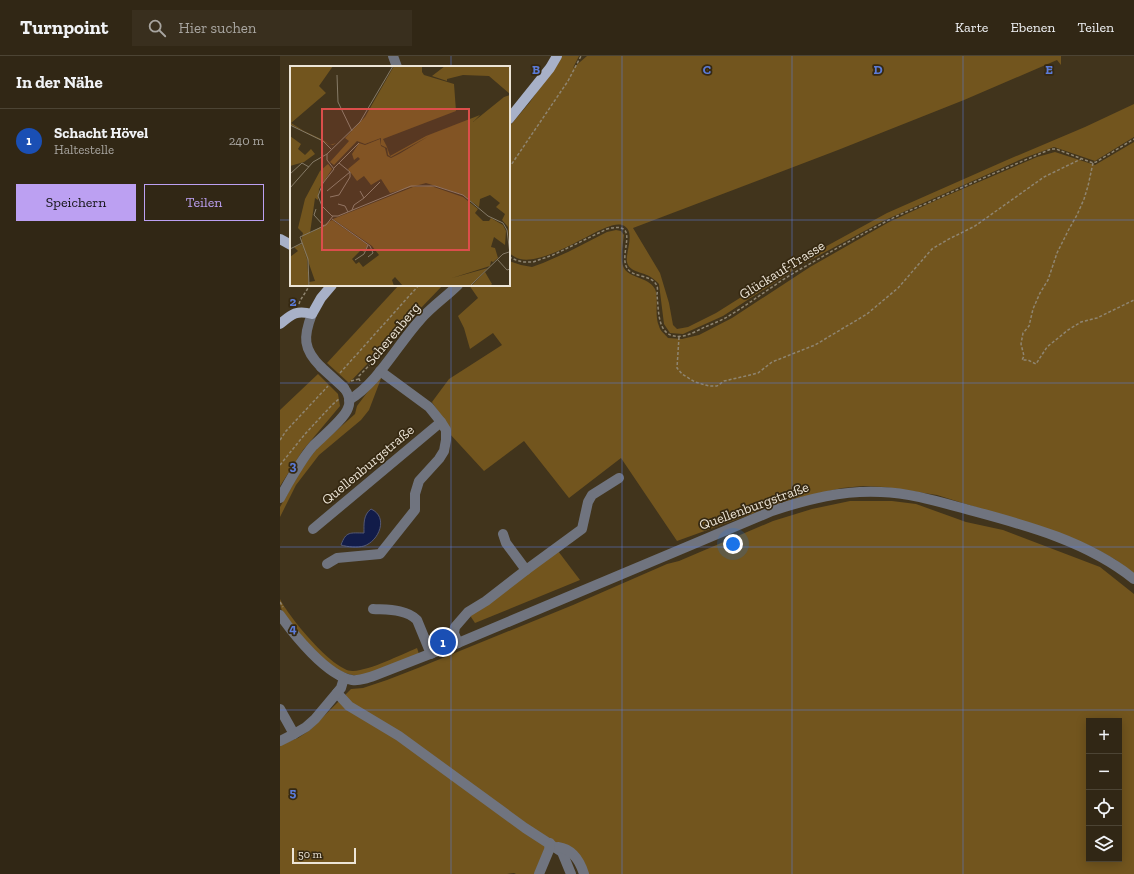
<!DOCTYPE html>
<html lang="de">
<meta charset="utf-8">
<style>
:root{--surface:#312715;--page:#392f1e;--text:#f1f3f6;--muted:#a8a5a0;--line:#4c4434;--accent:#bca0f2}
body{margin:0;font-family:"Zilla Slab",serif;background:var(--page);color:var(--text)}
.controls{position:absolute;right:12px;bottom:12px;display:grid;overflow:hidden;border-radius:0px;box-shadow:0 2px 10px #0003}
.controls button{width:36px;height:36px;display:grid;place-items:center;padding:0;border:0;border-bottom:1px solid var(--line);background:var(--surface);color:var(--text);font:20px sans-serif}
.scale{position:absolute;left:12px;bottom:10px;width:64px;box-sizing:border-box;padding-left:4px;border:2px solid #ede5d7;border-top:0;font-size:11px;line-height:14px;white-space:nowrap;color:#ede5d7;-webkit-text-stroke:3px #362912;paint-order:stroke}
.you{position:absolute;left:453px;top:488px;width:14px;height:14px;margin:-10px;border:3px solid #fff;border-radius:50%;background:#1a73e8;box-shadow:0 0 0 6px #1a73e833}
.badge{display:grid;place-items:center;width:26px;height:26px;border-radius:50%;background:var(--accent);color:#fff;font-size:13px;font-weight:700}
.pin{position:absolute;translate:-50% -50%;border:2px solid #fff;box-shadow:0 1px 4px #0006}
.list{margin:0;padding:0;list-style:none}
h2{display:flex;justify-content:space-between;align-items:center;height:52px;margin:0;padding:0 16px;font-size:17px}
h2 small{font-size:13px;font-weight:400;color:var(--muted)}
.list li{display:grid;grid-template-columns:26px 1fr auto;gap:12px;align-items:center;box-sizing:border-box;height:64px;padding:0 16px;border-top:1px solid var(--line)}
.list b{display:block;font-size:15px;white-space:nowrap}
.list p{margin:0;font-size:13px;white-space:nowrap;color:var(--muted)}
.list em{font-size:13px;font-style:normal;color:var(--muted)}
.actions{display:flex;gap:8px;padding:12px 16px}
.actions a{flex:1;padding:9px 0;border:1px solid var(--accent);border-radius:0px;text-align:center;font-size:14px;color:var(--accent)}
.actions .main{background:var(--accent);color:#111}
.icon{flex:none;width:22px;height:22px;fill:none;stroke:currentColor;stroke-width:2;stroke-linecap:round;stroke-linejoin:round}
.map{position:relative;flex:none;width:854px;height:818px;overflow:hidden}
header{display:flex;align-items:center;gap:24px;box-sizing:border-box;height:56px;padding:0 20px;background:var(--surface);border-bottom:1px solid var(--line)}
header strong{font-size:19px}
nav{display:flex;gap:22px;margin-inline-start:auto;font-size:14px}
.search{width:280px;height:36px;background:var(--page);display:flex;align-items:center;gap:10px;box-sizing:border-box;padding:0 14px;border-radius:0px;color:var(--muted);font-size:15px}
main{display:flex}
aside{flex:1;background:var(--surface)}
.map>svg:first-child{display:block}
.green{fill:#72551e;fill-rule:evenodd}
.water{fill:#121c49;stroke:#545874}
.lines{fill:none;stroke-linecap:round;stroke-linejoin:round}
.path{stroke:#8f8571;stroke-width:1.5;stroke-dasharray:3 2;stroke-linecap:butt}
.minor{stroke:#70747f;stroke-width:10}
.major{stroke:#a8b1c8;stroke-width:10}
.minor-bridge{stroke:#70747f;stroke-width:10}
.grid{fill:none;stroke:#5b7bd8;stroke-width:1;stroke-opacity:0.55}
.labels{text-anchor:middle;dominant-baseline:central;stroke-width:3.5;stroke-linejoin:round;paint-order:stroke}
.street-label{font-size:14px;fill:#ede5d7;stroke:#362912}
.inset-road{fill:none;stroke:#867b67;stroke-width:1}
.view{fill:#db4e4b;fill-opacity:0.15;stroke:#db4e4b;stroke-width:2}
.inset-edge{fill:none;stroke:#ede5d7;stroke-width:2}
.grid-label{font-size:13px;text-anchor:middle;font-weight:bold;fill:#5b7bd8;stroke:#362912;stroke-width:3.5;stroke-linejoin:round;paint-order:stroke}
</style>
<header>
<strong>Turnpoint</strong>
<div class="search"><svg class="icon" aria-label="search" viewBox="0 0 24 24"><circle cx="10" cy="10" r="6"/><path d="M15 15l6 6"/></svg>Hier suchen</div>
<nav><a>Karte</a><a>Ebenen</a><a>Teilen</a></nav>
</header>
<main>
<aside>
<h2>In der Nähe<small></small></h2>
<ul class="list">
<li><span class="badge" style="background:#1a4fb4">1</span><div><b>Schacht Hövel</b><p>Haltestelle</p></div><em>240 m</em></li>
</ul>
<div class="actions"><a class="main">Speichern</a><a>Teilen</a></div>
</aside>
<div class="map">
<svg width="854" height="818" viewBox="0 0 854 818">
<rect width="100%" height="100%" fill="#41341c"/>
<g class="green">
<path d="M281,0H299L293,12L307,0H781V9L777,4L684,44L558,94L353,172L380,217L389,247L393,269L397,273L408,271L436,257L512,209L607,157L727,104L805,71L854,48V81L815,105L774,91L744,102L603,165L523,208L443,260L403,278L390,277L384,268L379,228C376,225 373,222 369,220C362,216 349,216 347,206C345,196 357,174 342,169C334,167 323,173 316,176C298,185 260,208 240,203C236,202 232,199 229,197V71L250,46Z"/>
<path d="M854,86V518L836,504L813,491L782,478L657,439L605,431L583,430L562,432L513,443L397,485L341,402L289,442L244,385L204,415L169,377L165,366L152,346L169,323L222,289L213,277L190,293L184,272L178,260L198,242L189,229H229V205L241,209L252,211L263,207L288,196L327,176L336,174L341,175L344,179C343,188 340,200 343,210C348,223 368,220 375,233C379,242 374,259 379,270C380,275 385,278 388,282L402,283L419,279L452,262L530,211L609,166L659,143L757,101L775,96L815,109Z"/>
<path d="M119,229H163L69,327L47,307Z"/>
<path d="M38,318L58,338L60,350L23,394L0,430V354Z"/>
<path d="M102,320L89,354L81,364L39,399L16,429L0,461V451L23,411L38,391L75,358L77,350L98,322Z"/>
<path d="M570,445H612L636,448L686,466L723,474L820,511L854,538V818H306L272,785L74,650L64,640L71,633L83,632L107,624L138,612L293,549L387,508L399,505L493,465L532,453ZM809,665H839V803H809Z"/>
<path d="M278,495L300,524L195,567L189,558Z"/>
<path d="M0,543C8,560 54,616 73,615C91,614 120,599 137,592L139,598C124,604 88,621 73,619C51,616 26,585 13,569C9,564 3,558 1,552C0,549 0,545 0,543Z"/>
<path d="M60,644L118,682L267,788L254,818H236L234,817L227,818H0V689L18,682L30,674Z"/>
</g>
<path class="water" d="M91,453C109,461 99,485 84,490C77,492 68,491 61,489C66,475 70,477 84,477C84,468 83,459 91,453Z"/>
<g class="lines">
<g class="path">
<path d="M813,107L808,130L804,143L797,159L789,173L777,197L768,224L760,237L753,253L749,270L743,277L741,288L744,300L742,304H748L756,308L767,291L788,274L801,266L817,262L854,244"/>
<path d="M229,112L288,25L301,0"/>
<path d="M229,201L236,204L243,206H253L273,199L327,173C362,164 338,197 347,212C353,222 372,218 377,230C378,233 377,237 377,239C379,257 377,284 403,280C410,279 418,274 425,271C432,268 440,265 447,261C474,245 498,225 526,210C552,195 578,180 605,166C620,158 636,152 652,145C691,127 731,110 771,93H776L813,107L816,106L854,83"/>
<path d="M19,248C21,241 27,236 29,229"/>
<path d="M399,281L397,312L402,318L415,326L429,330H437L444,325L466,320L478,317L492,306L535,289L587,258L618,232L652,193L667,184L695,170L764,121L801,103"/>
<path d="M60,317L139,229"/>
<path d="M71,325L79,323"/>
<path d="M80,325L79,323V320L106,292"/>
<path d="M0,384L6,375L48,330"/>
<path d="M0,409L25,378L52,349L60,342"/>
<path d="M0,546L3,551"/>
</g>
<g class="minor">
<path d="M113,0L117,11"/>
<path d="M32,258C23,281 23,293 41,311"/>
<path d="M69,344C97,328 118,288 140,264C151,251 166,241 178,229"/>
<path d="M0,442C10,424 20,405 33,390C42,381 65,362 68,352C71,345 68,337 64,332"/>
<path d="M33,473L161,366"/>
<path d="M223,478L226,487L246,514L302,473L308,446L312,439L339,422"/>
<path d="M47,508L57,502L100,498L135,454V438L139,425L159,403L164,395L166,384V374L161,366L149,351L100,315"/>
<path d="M93,553C108,554 126,553 137,564L151,598"/>
<path d="M0,559C14,579 47,620 72,624C80,625 88,622 96,619L178,587L492,455C528,443 563,434 601,436C633,437 663,447 693,455C749,470 808,486 854,523"/>
<path d="M178,587L174,577L175,571L188,556L206,545L246,514"/>
<path d="M57,637L69,650L119,680L245,772L282,796L291,818"/>
<path d="M0,653L14,678"/>
<path d="M0,685L14,678L26,671L35,663L61,632L64,622"/>
<path d="M278,791C292,793 300,805 304,818"/>
<path d="M259,818L269,794L270,787"/>
</g>
<g class="major">
<path d="M229,63L270,12L277,0"/>
<path d="M0,183L11,189"/>
<path d="M0,268C12,258 16,254 32,258L41,242L52,229"/>
</g>
<path class="minor-bridge" d="M41,311L64,332"/>
</g>
<path class="grid" d="M171,0V11M342,0V818M512,0V818M683,0V818M0,164H11M229,164H854M171,229V818M0,327H854M0,491H854M0,654H854"/>
<g class="labels">
<g class="street-label">
<text transform="translate(502 214) rotate(-32)">Glückauf-Trasse</text>
<text transform="translate(113 278) rotate(-50)">Scherenberg</text>
<text transform="translate(88 409) rotate(-40)">Quellenburgstraße</text>
<text transform="translate(474 450) rotate(-20)">Quellenburgstraße</text>
</g>
</g>
<g transform="translate(10 10)">
<rect width="220" height="220" fill="#41341c"/>
<path d="M0,0H43L29,20L36,27L1,57L14,65L33,74L40,79L46,77L43,79H40L0,58ZM104,0H132V6L134,9L164,18L166,45L93,73L97,81L100,90L136,70L190,49L183,56L214,31L220,29V184L218,161L212,154L215,148L206,141L210,137L200,129L190,133L189,141L171,128L136,117L100,127L91,113L81,119L74,110L67,115L58,103L70,93L68,91L64,94L62,88L69,77L75,79L90,73L91,80L95,82L97,90L101,92L109,88L139,70L101,91L98,89L97,82L91,79V72L75,78L67,75L44,99L40,96L59,75L55,72L75,51ZM155,0H220V28L199,10L173,9L157,13V15L142,10ZM0,70L11,78L8,83L15,89L21,83L25,88L14,96L0,100ZM38,98L42,103L29,123L28,134L25,132L20,167L42,154L78,179L74,186L71,184L62,193L66,198L69,196L73,201L89,189L82,180L43,153L123,121L141,120L173,131L188,143L185,147L193,155H199L201,152L213,159L216,165L215,179L204,171L201,181L205,182L208,192L203,196L201,195L200,200L162,212L198,202L180,220H113L105,211L102,214L104,220H20L19,216L25,215L11,175L13,167L8,162L15,133L30,105ZM12,178L17,193L19,220H0V191L8,185L4,181ZM195,206L202,218L200,220H181Z" fill="#72551e"/>
<path class="inset-road" d="M47,9L48,36L62,65M0,59L33,75L41,83M37,88V94L44,103L33,117L28,130L32,140L42,150H48L121,120H145L173,129L198,150L213,157L217,164L220,188M44,102L69,77M0,108L12,97L19,101M0,122L23,96L37,88L70,56L103,0M37,125L60,106M70,125L74,132L90,116M40,131L49,129L60,111V106L49,97M48,138L55,140L58,146M26,143L24,149L34,160M62,144L64,139L74,132M42,153L80,180L83,187L78,191M0,183L12,177M207,193L217,204L220,203M65,194L74,188L78,179M19,220L18,193L10,171L36,159L43,150M180,220L213,188L219,186"/>
<path class="view" d="M32,43H179V184H32Z"/>
<rect width="220" height="220" class="inset-edge"/>
</g>
<g class="grid-label">
<text x="256" y="18">B</text>
<text x="427" y="18">C</text>
<text x="598" y="18">D</text>
<text x="769" y="18">E</text>
<text x="13" y="250">2</text>
<text x="13" y="414">3</text>
<text x="13" y="577">4</text>
<text x="13" y="741">5</text>
</g>
</svg>
<div class="controls">
<button>+</button>
<button>−</button>
<button><svg class="icon" aria-label="locate" viewBox="0 0 24 24"><circle cx="12" cy="12" r="6"/><path d="M12 2v4M12 18v4M2 12h4M18 12h4"/></svg></button>
<button><svg class="icon" aria-label="layers" viewBox="0 0 24 24"><path d="M12 4l9 5-9 5-9-5zM3 14l9 5 9-5"/></svg></button>
</div>
<div class="scale">50 m</div>
<div class="you"></div>
<div class="pin badge" style="left:163px;top:586px;background:#1a4fb4">1</div>
</div>
</main>
